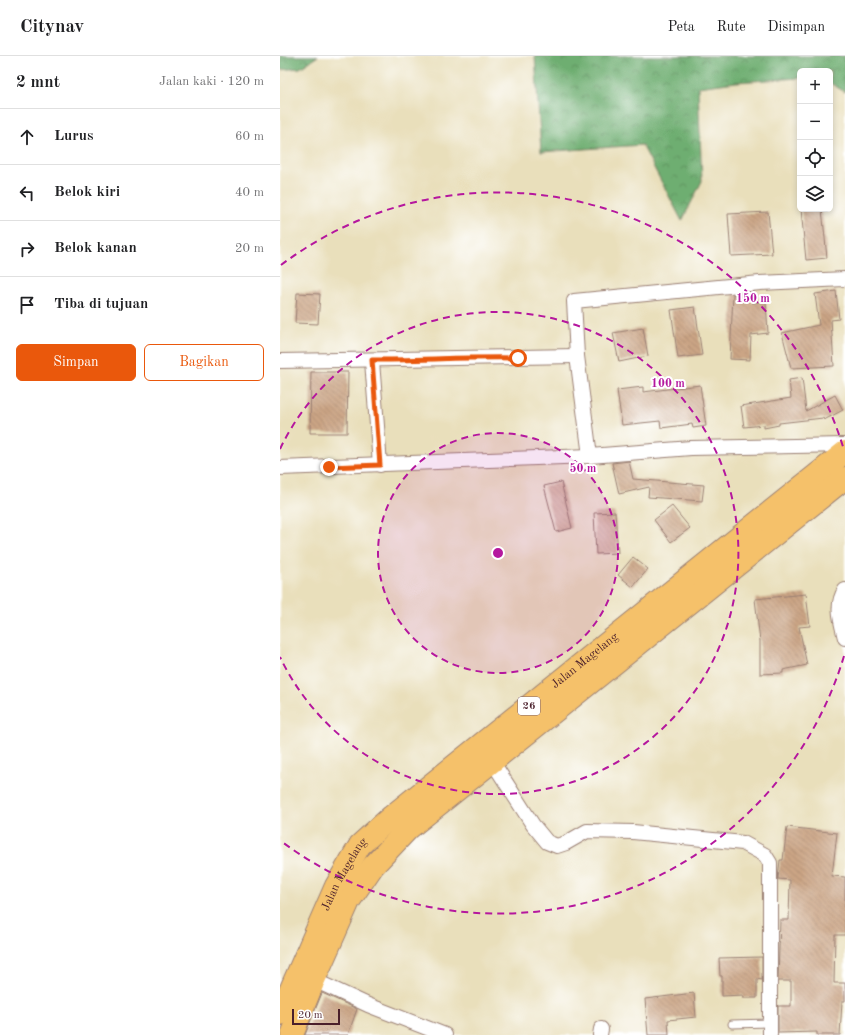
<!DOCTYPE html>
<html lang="id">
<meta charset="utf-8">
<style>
:root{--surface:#fff;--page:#f6f6f6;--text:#202124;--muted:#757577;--line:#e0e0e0;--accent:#ea580c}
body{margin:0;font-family:"Old Standard TT",serif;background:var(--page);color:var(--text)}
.controls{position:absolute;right:12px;top:12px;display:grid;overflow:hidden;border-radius:6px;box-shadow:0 2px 6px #0003}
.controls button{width:36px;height:36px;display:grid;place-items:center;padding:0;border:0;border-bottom:1px solid var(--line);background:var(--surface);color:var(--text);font:20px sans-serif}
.scale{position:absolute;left:12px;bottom:10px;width:48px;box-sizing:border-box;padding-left:4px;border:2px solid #4a1f2b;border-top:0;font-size:11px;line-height:14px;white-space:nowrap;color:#4a1f2b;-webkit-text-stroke:3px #fff;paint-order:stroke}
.stop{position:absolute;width:12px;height:12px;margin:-9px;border:3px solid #ea580c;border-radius:50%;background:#fff}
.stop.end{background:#ea580c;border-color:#fff;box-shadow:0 1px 4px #0008}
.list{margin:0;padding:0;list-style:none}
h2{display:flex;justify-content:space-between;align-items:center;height:52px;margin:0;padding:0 16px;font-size:17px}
h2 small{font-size:13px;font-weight:400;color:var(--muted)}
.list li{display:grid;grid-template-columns:26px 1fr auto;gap:12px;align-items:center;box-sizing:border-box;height:56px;padding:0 16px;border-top:1px solid var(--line)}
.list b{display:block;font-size:15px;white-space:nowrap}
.list em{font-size:13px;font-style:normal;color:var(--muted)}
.actions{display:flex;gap:8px;padding:12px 16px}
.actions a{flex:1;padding:9px 0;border:1px solid var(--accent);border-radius:6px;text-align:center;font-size:14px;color:var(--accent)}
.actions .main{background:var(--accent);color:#fff}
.icon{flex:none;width:22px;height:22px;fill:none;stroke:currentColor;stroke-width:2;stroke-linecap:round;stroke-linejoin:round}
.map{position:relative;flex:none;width:565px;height:979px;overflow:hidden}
header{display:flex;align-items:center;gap:24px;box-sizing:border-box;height:56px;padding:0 20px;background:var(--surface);border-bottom:1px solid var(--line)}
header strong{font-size:19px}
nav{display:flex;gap:22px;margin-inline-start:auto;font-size:14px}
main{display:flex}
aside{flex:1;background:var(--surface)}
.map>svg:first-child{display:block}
.forest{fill:url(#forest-crowns);stroke:#5c664e}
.building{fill:url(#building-back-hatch)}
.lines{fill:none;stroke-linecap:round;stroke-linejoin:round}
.service-casing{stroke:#9a7f73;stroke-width:9}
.minor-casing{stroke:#9a7f73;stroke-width:16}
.trunk-casing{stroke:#9a7f73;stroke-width:24}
.service{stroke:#fff;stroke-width:7}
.minor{stroke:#fff;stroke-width:14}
.trunk{stroke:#f5c16b;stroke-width:22}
.route{stroke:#ea580c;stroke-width:5}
.ring{fill:none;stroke:#b5179e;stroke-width:2;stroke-dasharray:7 5}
.labels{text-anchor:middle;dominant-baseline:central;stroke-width:4;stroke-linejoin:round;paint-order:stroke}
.shield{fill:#fff;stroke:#80626b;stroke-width:1}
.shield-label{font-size:11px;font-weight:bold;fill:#4a1f2b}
.street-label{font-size:12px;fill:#4a1f2b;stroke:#fff}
.centre{fill:#b5179e;stroke:#fff;stroke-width:2}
.ring-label{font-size:12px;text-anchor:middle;font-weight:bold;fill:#b5179e;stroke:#fff;stroke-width:4;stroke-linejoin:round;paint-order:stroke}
</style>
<header>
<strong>Citynav</strong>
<nav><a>Peta</a><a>Rute</a><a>Disimpan</a></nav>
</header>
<main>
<aside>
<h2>2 mnt<small>Jalan kaki · 120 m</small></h2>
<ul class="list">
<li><svg class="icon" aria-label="ahead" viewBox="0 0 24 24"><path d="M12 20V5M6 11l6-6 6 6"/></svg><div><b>Lurus</b></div><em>60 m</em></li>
<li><svg class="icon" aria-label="left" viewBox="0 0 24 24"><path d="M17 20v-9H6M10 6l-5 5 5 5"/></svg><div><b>Belok kiri</b></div><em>40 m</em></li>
<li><svg class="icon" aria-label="right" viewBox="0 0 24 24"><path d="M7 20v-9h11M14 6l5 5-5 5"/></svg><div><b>Belok kanan</b></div><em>20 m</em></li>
<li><svg class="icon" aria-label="arrive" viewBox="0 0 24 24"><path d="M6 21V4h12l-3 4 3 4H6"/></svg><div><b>Tiba di tujuan</b></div></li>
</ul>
<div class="actions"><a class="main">Simpan</a><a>Bagikan</a></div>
</aside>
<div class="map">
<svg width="565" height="979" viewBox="0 0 565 979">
<defs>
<pattern id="forest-crowns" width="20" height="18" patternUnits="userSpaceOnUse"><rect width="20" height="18" fill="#6eae71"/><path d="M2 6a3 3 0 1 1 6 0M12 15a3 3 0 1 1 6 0" fill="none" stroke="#5c8d5d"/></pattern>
<pattern id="building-back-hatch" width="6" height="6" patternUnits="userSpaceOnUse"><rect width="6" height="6" fill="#cba585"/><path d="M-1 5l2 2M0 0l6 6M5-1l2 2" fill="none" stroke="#a7866d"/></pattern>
</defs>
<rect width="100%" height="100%" fill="#fff"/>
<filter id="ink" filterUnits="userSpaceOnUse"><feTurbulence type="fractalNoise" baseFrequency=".025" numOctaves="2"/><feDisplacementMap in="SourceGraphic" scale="8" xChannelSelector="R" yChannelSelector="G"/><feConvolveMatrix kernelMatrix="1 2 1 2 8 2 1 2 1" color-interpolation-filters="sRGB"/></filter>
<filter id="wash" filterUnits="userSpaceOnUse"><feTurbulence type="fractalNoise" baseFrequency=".012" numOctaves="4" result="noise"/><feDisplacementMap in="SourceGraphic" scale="16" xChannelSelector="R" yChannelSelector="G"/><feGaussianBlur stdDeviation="0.9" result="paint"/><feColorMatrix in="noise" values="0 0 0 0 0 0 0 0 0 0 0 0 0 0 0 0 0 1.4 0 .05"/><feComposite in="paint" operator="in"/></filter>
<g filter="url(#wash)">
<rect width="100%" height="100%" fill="#e9dfbb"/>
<g class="forest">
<path d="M0,0H38L20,12L0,14Z"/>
<path d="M255,0H565V36L550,27V15H520V22L456,26L418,31L422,125L402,165L362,89L261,96Z"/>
</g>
<g id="blocks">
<g class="building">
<path d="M521,153H542L547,202L526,204Z"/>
<path d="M488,156L492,198L451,200L448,158Z"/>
<path d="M556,235L559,263L551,264L554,310L511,312L502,277L539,269L535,238Z"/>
<path d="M473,236L472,247L486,246L488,277L471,279L470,304L450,303L453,238Z"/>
<path d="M17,237L40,238L38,268L15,267Z"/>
<path d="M415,251L422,299L398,302L391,254Z"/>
<path d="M363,272L368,300L339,306L333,277Z"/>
<path d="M31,316H68L67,377H30Z"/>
<path d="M522,322L526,355L555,339L563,354L544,364L543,362L499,367V369L484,372V369L464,371L461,350L511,342L509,324Z"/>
<path d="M420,329L426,370L413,372L412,368L381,372L380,365L342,369L337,334L363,331V336Z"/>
<path d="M349,405L353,423L424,429L422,445L368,441L369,431L339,438L332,407Z"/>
<path d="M281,426L292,472L276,476L264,430Z"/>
<path d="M392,450L410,472L391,486L374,464Z"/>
<path d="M335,456L338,497L316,498L314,457Z"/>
<path d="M353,501L368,513L353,531L338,519Z"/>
<path d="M526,538L530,570L519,571L527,609L503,614V617L480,618V585L475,543Z"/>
<path d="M507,771L557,777L552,820L565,821V879H555L554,927H565V945H562L560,979H537V976L498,977V950H511V925H498L500,864H509L510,824L498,823L500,804H503Z"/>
<path d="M482,901V924L477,923V942H463V939L442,940V920H440L439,902Z"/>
<path d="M42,937L77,953L68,979H25Z"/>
<path d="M414,937L416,961L388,964L389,979H368L365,943Z"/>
</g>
</g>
</g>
<g filter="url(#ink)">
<use href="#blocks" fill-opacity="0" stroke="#9a7f73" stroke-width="1"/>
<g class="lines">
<defs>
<path id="service" d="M452,968L490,967"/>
<g id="minor">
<path d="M0,305L297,300"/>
<path d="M92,305L100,409"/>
<path d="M310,400L297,300L294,245L480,227L565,223"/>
<path d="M0,412L310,400L411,392L565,389"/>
<path d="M565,534C555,549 561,565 565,582"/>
<path d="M212,705L253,769L267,786L277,790L286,787L307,775L353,776L463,787L485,799L490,807V979"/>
<path d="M34,924L88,949L165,979"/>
<path d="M320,979L321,973"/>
</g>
<g id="trunk">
<path id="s1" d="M0,958L56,830L80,789L112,760L565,396"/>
<path d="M12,979L34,924L69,845L93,810L128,773L565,422"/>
</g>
</defs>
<use href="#service" class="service-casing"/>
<use href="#minor" class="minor-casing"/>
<use href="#trunk" class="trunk-casing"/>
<use href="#service" class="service"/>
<use href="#minor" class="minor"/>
<use href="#trunk" class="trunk"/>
</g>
</g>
<g class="lines" filter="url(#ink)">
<path class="route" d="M49,411L100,409L92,304C141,304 189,301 238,302"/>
</g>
<circle cx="218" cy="497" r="120" fill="#b5179e" fill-opacity=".12"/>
<g class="ring">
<circle cx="218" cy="497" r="120"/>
<path d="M0 393A241 241 0 1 1 0 601"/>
<path d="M564 600A361 361 0 0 1 1 785M1 209A361 361 0 0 1 564 394"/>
</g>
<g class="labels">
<rect class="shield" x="238" y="641" width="22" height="18" rx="3"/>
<g class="shield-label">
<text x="249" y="650">26</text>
</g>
<g class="street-label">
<text stroke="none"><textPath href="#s1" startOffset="478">Jalan Magelang</textPath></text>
<text stroke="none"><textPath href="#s1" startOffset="154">Jalan Magelang</textPath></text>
</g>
</g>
<circle cx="218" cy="497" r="6" class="centre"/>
<g class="ring-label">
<text x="473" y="246">150 m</text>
<text x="388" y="331">100 m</text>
<text x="303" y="416">50 m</text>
</g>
</svg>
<div class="controls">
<button>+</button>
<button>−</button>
<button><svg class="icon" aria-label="locate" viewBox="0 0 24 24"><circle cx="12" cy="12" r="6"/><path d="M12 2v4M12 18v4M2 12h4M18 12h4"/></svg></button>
<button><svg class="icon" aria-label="layers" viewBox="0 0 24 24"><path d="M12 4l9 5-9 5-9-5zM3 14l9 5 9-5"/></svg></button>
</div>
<div class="scale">20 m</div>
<div class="stop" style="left:238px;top:302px"></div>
<div class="stop end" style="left:49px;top:411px"></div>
</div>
</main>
